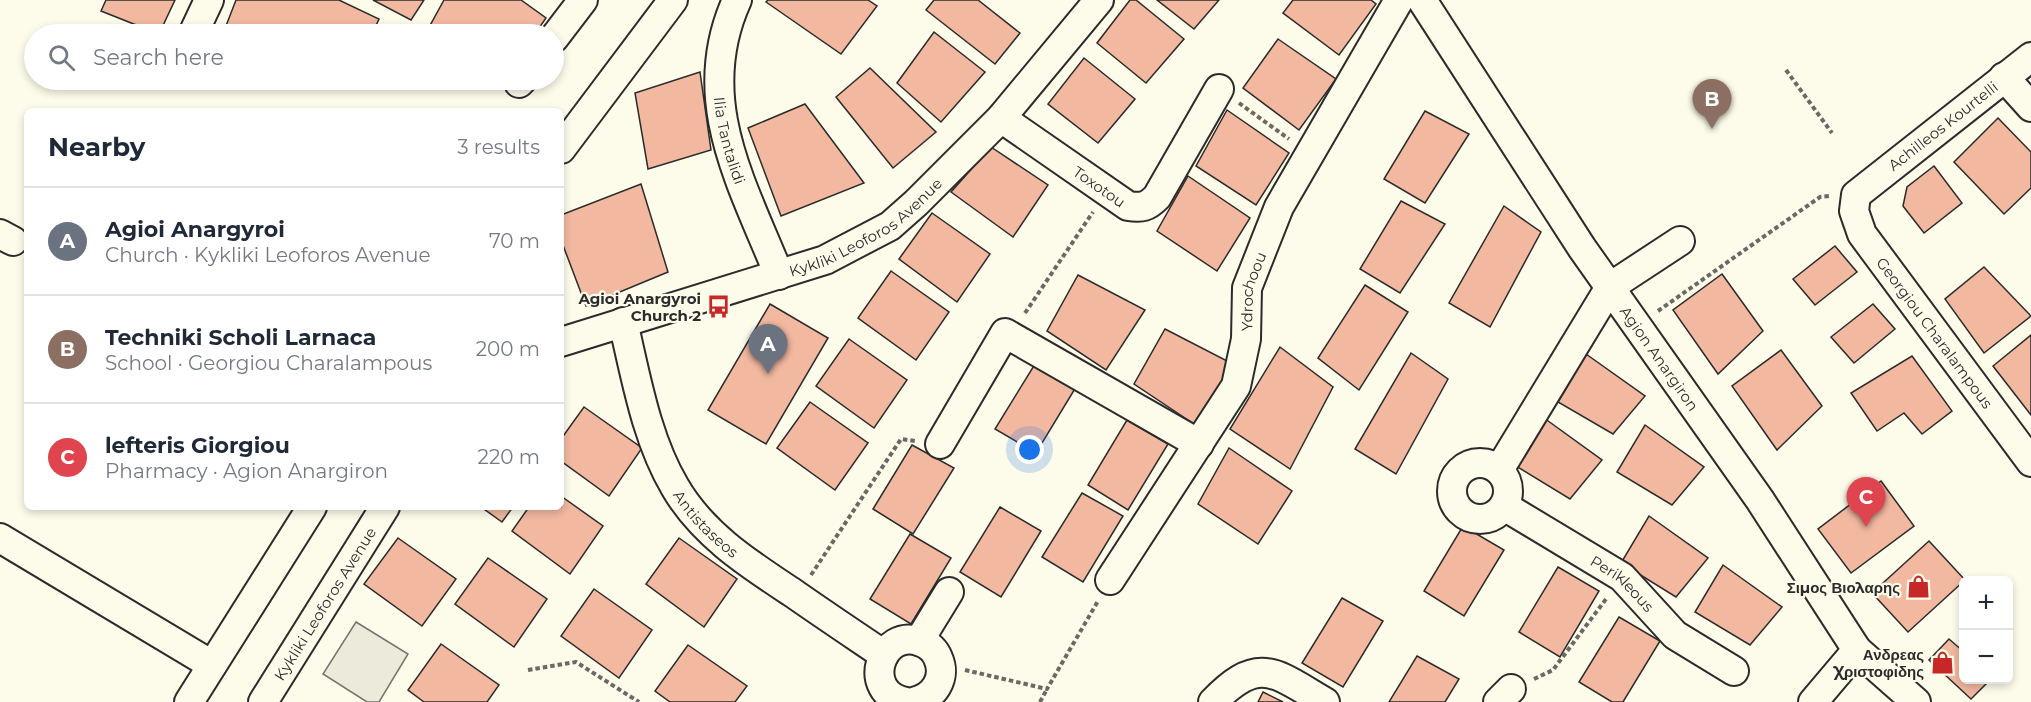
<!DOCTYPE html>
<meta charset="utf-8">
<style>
:root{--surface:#fff;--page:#f6f6f7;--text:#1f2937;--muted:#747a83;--line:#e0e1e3;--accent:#b45309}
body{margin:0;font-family:Montserrat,sans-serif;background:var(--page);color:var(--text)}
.controls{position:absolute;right:18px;bottom:18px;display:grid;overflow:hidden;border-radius:9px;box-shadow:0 3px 9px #0003}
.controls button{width:54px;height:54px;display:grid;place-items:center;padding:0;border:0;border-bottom:2px solid var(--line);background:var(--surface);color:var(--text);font:30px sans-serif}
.you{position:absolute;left:1030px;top:450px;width:21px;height:21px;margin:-15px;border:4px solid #fff;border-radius:50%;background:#1a73e8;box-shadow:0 0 0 9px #1a73e833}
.badge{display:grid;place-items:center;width:39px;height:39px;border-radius:50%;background:var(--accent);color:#fff;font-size:20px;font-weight:700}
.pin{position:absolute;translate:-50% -50px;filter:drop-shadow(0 2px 3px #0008)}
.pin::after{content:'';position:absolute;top:32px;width:21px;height:18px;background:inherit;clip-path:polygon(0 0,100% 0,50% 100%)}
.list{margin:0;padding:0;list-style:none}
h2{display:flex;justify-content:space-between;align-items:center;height:78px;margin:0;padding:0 24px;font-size:26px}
h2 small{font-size:20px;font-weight:400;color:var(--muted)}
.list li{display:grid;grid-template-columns:39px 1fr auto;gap:18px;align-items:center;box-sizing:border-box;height:108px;padding:0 24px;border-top:2px solid var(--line)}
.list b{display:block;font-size:22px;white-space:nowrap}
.list p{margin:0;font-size:20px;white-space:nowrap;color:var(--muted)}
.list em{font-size:20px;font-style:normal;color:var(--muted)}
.icon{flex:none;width:33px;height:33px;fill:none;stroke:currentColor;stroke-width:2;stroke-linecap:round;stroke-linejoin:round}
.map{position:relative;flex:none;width:2031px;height:702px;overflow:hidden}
.search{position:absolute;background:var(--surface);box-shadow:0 3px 9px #0003;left:24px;top:24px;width:540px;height:66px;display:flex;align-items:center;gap:15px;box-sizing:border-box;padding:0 21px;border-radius:33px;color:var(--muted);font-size:22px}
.panel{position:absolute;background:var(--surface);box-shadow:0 3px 9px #0003;left:24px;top:108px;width:540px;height:402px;border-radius:9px}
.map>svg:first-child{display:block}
.parking{fill:#eceadb;stroke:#74746e;stroke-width:1.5}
.building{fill:#f2b8a0;stroke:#2b2b2b;stroke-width:1.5}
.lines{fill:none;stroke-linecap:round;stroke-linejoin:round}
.minor-casing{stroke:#2b2b2b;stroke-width:32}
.path{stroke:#6a6964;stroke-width:4;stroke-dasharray:4.5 3;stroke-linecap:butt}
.minor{stroke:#fdfbea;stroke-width:28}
.labels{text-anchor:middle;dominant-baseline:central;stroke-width:4.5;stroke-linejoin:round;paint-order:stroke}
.street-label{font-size:15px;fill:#2b2b2b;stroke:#fdfbea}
.poi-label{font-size:15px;font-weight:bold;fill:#2b2b2b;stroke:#fdfbea;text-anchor:end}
</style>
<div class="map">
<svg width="2031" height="702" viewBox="0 0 2031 702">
<rect width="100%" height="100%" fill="#fdfbea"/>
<path class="parking" d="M356,622L408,654L379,702H367L323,674Z"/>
<g class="building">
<path d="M106,0H175L159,34L101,11Z"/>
<path d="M236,0H339L379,19L372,34H231L224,31Z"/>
<path d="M373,0H424L411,20Z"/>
<path d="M444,0H521L546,18L535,34H433L427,31Z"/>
<path d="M768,0H868L877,6L841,54L766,2Z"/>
<path d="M934,0H978L1020,33L995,64L926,10Z"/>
<path d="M1130,0H1136L1184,39L1146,83L1097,43Z"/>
<path d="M1157,0H1219L1194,29Z"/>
<path d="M1293,0H1371L1376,4L1339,55L1283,13Z"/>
<path d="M934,32L985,72L941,122L897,83Z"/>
<path d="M1278,39L1336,79L1299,130L1243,88Z"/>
<path d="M1084,58L1135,99L1098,143L1048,104Z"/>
<path d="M870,68L936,132L893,168L836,97Z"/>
<path d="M700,72L711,150L648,169L635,93Z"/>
<path d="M805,104L864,183L781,216L748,128Z"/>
<path d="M1227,110L1289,153L1256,205L1196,166Z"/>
<path d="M1425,111L1469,134L1425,203L1384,179Z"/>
<path d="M1998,118L2031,152V188L2004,214L1954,162Z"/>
<path d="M991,147L1048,185L1013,237L951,192Z"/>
<path d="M1934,166L1962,203L1924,233L1903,206L1907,187Z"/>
<path d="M1188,176L1250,218L1217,271L1157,231Z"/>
<path d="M641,184L668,272L586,306L561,240V215Z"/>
<path d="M1401,201L1445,224L1400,293L1360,269Z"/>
<path d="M1504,206L1541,232L1490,327L1449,303Z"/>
<path d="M932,213L990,254L957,302L899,259Z"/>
<path d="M1835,246L1857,272L1815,305L1793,279Z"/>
<path d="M1984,267L2031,316L1984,353L1945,299Z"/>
<path d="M891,271L949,312L916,360L858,318Z"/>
<path d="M1722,274L1763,331L1718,374L1673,310Z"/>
<path d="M1078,275L1145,310L1106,370L1047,331Z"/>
<path d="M1365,285L1408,312L1359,390L1318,358Z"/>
<path d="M770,304L828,338L766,444L708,410Z"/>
<path d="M1873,304L1895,329L1854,363L1831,337Z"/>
<path d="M1165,329L1233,364L1194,424L1134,384Z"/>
<path d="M2031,335V415L1993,366Z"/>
<path d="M849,339L907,380L874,428L816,386Z"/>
<path d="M1280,347L1333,387L1290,469L1230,429Z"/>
<path d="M1781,350L1822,406L1777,450L1732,386Z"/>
<path d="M1411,353L1448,379L1396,474L1355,449Z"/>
<path d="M1586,354L1645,396L1613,434L1558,402Z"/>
<path d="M1912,356L1952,411L1922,434L1904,413L1877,431L1851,393Z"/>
<path d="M1035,364L1076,387L1036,453L995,429Z"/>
<path d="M810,402L868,443L835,490L777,448Z"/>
<path d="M584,407L642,448L609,496L561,461V439Z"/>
<path d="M1544,418L1602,460L1570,499L1516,466Z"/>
<path d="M1127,420L1168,444L1128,510L1088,485Z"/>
<path d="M1645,425L1704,467L1672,505L1617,472Z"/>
<path d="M912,445L954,468L913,534L873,509Z"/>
<path d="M1229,448L1292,491L1258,544L1198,504Z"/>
<path d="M1881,481L1914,526L1851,573L1818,529Z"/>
<path d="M1082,493L1123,516L1083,582L1042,557Z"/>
<path d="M561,496L603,526L570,574L512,531L529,507H561Z"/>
<path d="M481,507H513L502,522Z"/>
<path d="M1000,507L1041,531L1001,597L960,572Z"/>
<path d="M1649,516L1708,558L1676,597L1621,563Z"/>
<path d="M1463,526L1504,550L1464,616L1424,591Z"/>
<path d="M910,534L951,558L911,624L870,599Z"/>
<path d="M398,538L456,579L422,626L364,584Z"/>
<path d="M679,538L737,579L704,627L646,584Z"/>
<path d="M1929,541L1965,580L1908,632L1872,593Z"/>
<path d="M488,558L547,599L514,647L455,604Z"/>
<path d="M1723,565L1782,607L1750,645L1695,612Z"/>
<path d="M1558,567L1599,591L1560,657L1519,632Z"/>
<path d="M594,589L652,630L619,678L561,636Z"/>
<path d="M1342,598L1383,621L1343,687L1302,663Z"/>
<path d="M1619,617L1660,641L1623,702H1612L1579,682Z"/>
<path d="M1949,639L1964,652V680H1990L1971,699L1929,660Z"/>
<path d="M441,644L499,685L487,702H424L408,690Z"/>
<path d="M688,645L747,686L735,702H670L655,691Z"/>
<path d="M1417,656L1459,679L1445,702H1389Z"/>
<path d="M1263,692L1283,702H1258Z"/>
</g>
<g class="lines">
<defs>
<g id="minor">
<path id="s1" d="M737,0C692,99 742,183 779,275"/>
<path id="s2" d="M1422,0L1582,248L1760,500L1857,650L1916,702"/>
<path d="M193,34L209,0"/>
<path d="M554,38L583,0"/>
<path id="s3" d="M2031,57L1856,195L1854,211L1862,234L2031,462"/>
<path d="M2004,77L2031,107"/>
<path d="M519,83L522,80"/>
<path id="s4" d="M1001,118L1128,206C1142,208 1147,207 1157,197L1219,89"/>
<path d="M561,149L673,0"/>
<path d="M0,234L13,241"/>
<path id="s5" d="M623,322C636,377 646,438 675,487C702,534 749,564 793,593C823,614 853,634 884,655"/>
<path id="s6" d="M561,342L825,260L890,226L916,203L1001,118L1099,0"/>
<path d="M940,444L1005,333L1199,444"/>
<circle cx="1480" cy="491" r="28"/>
<path d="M1499,470L1610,287L1680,241"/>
<path id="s7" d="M1504,506L1622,577L1675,635L1734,671"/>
<path d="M0,538L212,665"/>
<path id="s8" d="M1110,580L1236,386L1246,339L1247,288L1279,207L1399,0"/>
<path d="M919,641L949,592"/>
<path d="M189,702L312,507"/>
<path id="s9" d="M263,702L385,507"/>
<path d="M906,702C859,693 881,626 921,642C929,645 935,650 938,658C947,678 934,698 913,702"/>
<path d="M1213,702C1259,654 1275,673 1325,702"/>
<path d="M1498,702L1511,689"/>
<path d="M1813,702L1857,650"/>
</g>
</defs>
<use href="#minor" class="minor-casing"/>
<g class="path">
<path d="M1786,70L1832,133"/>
<path d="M1239,103L1289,139"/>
<path d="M1658,311L1820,197L1830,196"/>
<path d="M1025,313L1093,212"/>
<path d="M811,575L901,439L915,441"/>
<path d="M528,670L576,662L639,702"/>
<path d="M965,670L1047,689L1098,601"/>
<path d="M1534,679L1553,670L1606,599"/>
<path d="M1040,702L1047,689"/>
</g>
<use href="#minor" class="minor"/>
</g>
<defs>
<symbol id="bus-bare" viewBox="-9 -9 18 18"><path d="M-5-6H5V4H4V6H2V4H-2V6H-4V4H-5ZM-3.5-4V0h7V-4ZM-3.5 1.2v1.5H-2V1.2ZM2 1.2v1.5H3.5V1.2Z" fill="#c62828" stroke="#fdfbea" stroke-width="2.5" paint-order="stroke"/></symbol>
<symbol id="shop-bare" viewBox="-9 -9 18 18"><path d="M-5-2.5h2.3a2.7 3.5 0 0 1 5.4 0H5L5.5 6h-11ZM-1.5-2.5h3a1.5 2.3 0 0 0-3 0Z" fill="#c62828" stroke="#fdfbea" stroke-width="2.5" paint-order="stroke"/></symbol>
</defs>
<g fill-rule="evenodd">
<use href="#bus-bare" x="702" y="290" width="33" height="33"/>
<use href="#shop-bare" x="1902" y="570" width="33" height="33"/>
<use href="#shop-bare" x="1926" y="646" width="33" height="33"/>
</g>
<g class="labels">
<g class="street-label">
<text transform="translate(1943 126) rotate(-38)">Achilleos Kourtelli</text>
<text stroke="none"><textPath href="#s1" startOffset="144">Ilia Tantalidi</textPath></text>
<text stroke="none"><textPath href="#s4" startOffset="120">Toxotou</textPath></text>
<text stroke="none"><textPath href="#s6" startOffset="328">Kykliki Leoforos Avenue</textPath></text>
<text stroke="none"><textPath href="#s8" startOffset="328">Ydrochoou</textPath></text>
<text stroke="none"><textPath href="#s3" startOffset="386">Georgiou Charalampous</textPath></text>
<text stroke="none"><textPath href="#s2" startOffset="430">Agion Anargiron</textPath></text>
<text stroke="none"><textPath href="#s5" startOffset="222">Antistaseos</textPath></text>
<text stroke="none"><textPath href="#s7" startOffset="142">Perikleous</textPath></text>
<text stroke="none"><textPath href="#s9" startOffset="116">Kykliki Leoforos Avenue</textPath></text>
</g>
<g class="poi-label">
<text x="701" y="298">Agioi Anargyroi<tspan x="701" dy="17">Church 2</tspan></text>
<text x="1900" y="587">Σιμος Βιολαρης</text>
<text x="1924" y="654">Ανδρεας<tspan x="1924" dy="17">Χριστοφιδης</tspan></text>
</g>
</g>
</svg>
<div class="controls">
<button>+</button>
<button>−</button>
</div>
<div class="you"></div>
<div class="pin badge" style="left:768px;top:374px;background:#6b7280">A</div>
<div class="pin badge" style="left:1712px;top:129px;background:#8d6e63">B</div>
<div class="pin badge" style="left:1866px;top:527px;background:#e0444e">C</div>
<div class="search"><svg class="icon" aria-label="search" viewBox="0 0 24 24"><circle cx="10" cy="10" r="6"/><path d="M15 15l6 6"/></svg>Search here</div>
<section class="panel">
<h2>Nearby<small>3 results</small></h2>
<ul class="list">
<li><span class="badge" style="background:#6b7280">A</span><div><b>Agioi Anargyroi</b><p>Church · Kykliki Leoforos Avenue</p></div><em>70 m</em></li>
<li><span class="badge" style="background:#8d6e63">B</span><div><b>Techniki Scholi Larnaca</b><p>School · Georgiou Charalampous</p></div><em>200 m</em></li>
<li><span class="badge" style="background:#e0444e">C</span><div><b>lefteris Giorgiou</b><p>Pharmacy · Agion Anargiron</p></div><em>220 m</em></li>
</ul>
</section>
</div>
